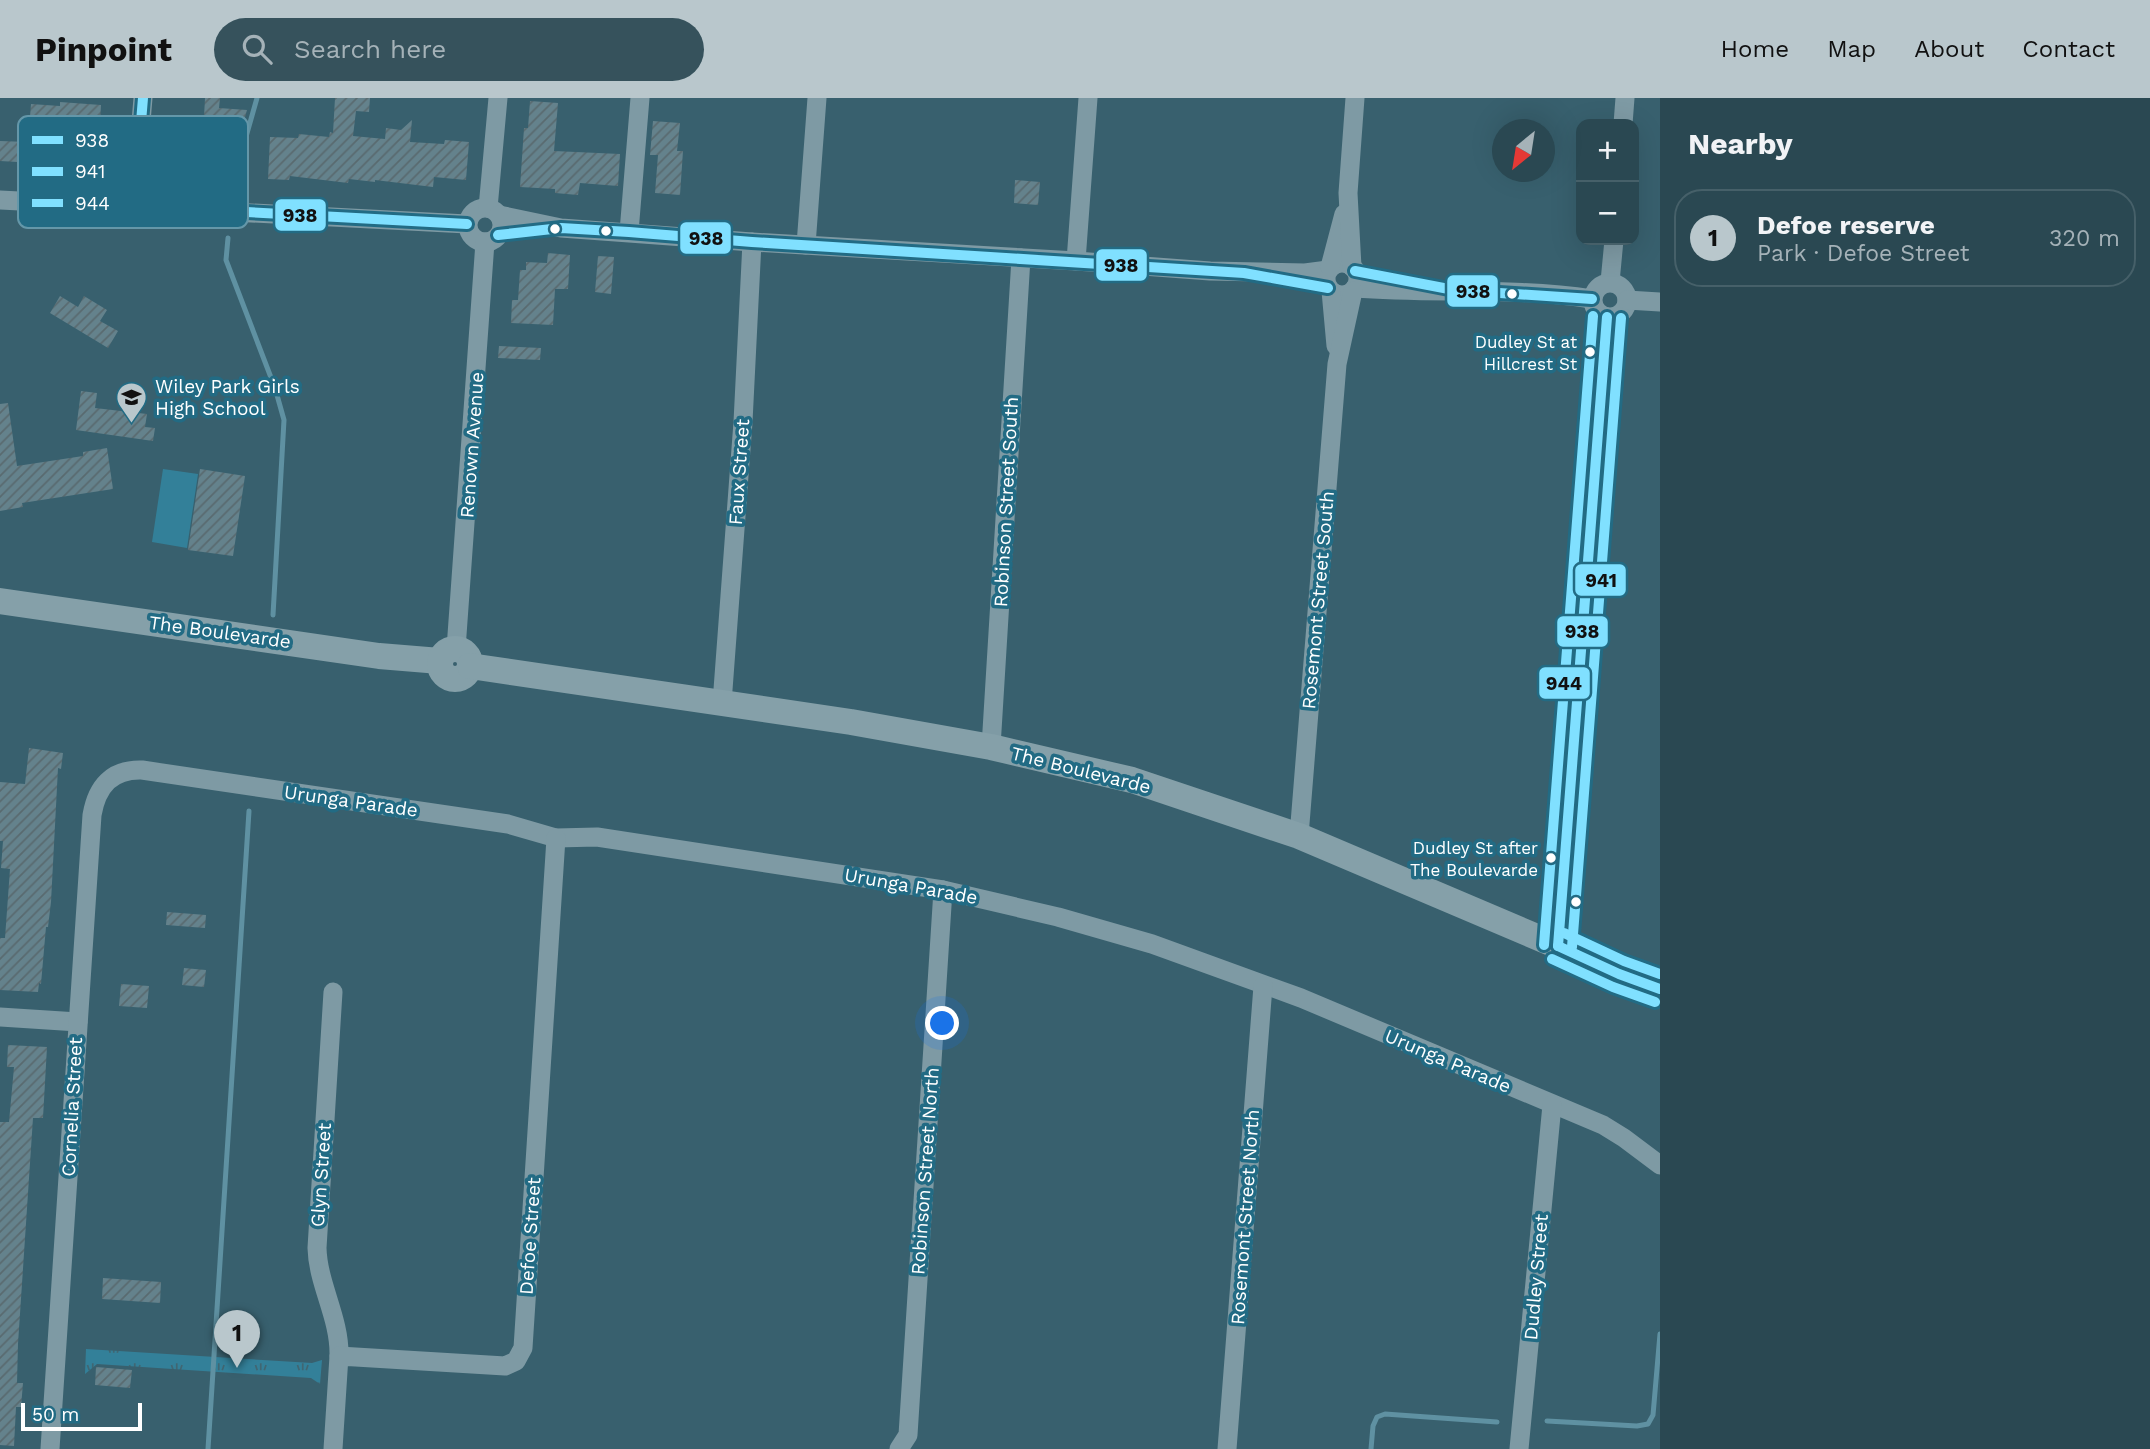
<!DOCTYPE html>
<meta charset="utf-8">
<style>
:root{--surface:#2a4852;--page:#36525c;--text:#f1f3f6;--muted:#a5b2b8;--line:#466069;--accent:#b9c7cc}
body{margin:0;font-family:"Work Sans",sans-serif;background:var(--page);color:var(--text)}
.controls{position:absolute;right:21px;top:21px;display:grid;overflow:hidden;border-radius:14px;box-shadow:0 7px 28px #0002}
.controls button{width:63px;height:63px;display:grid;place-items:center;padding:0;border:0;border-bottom:2px solid var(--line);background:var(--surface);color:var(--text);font:35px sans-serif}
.compass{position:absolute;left:1492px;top:21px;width:63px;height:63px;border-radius:50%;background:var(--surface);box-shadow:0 7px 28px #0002;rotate:210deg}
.scale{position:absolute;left:21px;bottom:18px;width:121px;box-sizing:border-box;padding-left:7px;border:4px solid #fff;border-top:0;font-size:19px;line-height:24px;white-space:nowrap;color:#fff;-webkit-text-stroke:5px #226b84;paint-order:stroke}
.you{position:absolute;left:943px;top:926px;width:24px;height:24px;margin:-18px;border:5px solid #fff;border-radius:50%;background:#1a73e8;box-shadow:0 0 0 10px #1a73e833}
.badge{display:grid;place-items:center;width:46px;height:46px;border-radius:50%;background:var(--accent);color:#111;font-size:23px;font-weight:700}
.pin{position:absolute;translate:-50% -58px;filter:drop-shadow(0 2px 4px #0008)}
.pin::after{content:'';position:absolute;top:37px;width:24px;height:21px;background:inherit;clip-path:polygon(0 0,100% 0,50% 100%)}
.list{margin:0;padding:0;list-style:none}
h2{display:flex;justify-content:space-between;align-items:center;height:91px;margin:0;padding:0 28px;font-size:30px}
h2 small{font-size:23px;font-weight:400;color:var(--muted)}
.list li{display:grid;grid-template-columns:46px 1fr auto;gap:21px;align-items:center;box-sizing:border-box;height:98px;margin:0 14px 14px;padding:0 14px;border:2px solid var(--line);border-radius:28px}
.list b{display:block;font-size:26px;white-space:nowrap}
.list p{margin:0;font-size:23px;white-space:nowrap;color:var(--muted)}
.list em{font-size:23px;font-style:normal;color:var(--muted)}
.icon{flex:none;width:38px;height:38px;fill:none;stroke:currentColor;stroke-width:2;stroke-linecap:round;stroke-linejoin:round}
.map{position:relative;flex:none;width:1660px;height:1351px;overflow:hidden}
header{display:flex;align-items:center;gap:42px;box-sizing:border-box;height:98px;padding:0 35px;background:var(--accent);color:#111}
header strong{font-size:33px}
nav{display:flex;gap:38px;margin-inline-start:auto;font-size:24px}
.search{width:490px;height:63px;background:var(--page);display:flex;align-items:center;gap:18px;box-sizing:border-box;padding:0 24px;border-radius:38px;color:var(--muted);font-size:26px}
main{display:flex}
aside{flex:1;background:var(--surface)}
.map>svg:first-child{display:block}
.grass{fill:url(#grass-tufts)}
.garden{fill:#338099}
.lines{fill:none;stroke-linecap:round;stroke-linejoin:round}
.stream{stroke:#5f91a2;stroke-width:5}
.building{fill:url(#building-hatch)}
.street{stroke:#7e9aa4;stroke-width:19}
.secondary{stroke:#85a0a9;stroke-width:26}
.bus-1-casing{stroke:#226b84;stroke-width:16}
.bus-2-casing{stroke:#226b84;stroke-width:16}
.bus-3-casing{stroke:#226b84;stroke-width:16}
.bus-1{stroke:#80e0ff;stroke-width:10}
.bus-2{stroke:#80e0ff;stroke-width:10}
.bus-3{stroke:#80e0ff;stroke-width:10}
.bus-dot{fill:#fff;stroke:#226b84;stroke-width:2.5}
.labels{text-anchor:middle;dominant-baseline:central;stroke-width:7;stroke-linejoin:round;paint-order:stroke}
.bus-label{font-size:17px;fill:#fff;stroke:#226b84;text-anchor:end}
.poi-label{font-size:19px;fill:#fff;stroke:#226b84;text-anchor:start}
.street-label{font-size:19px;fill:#fff;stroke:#226b84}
.key{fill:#226b84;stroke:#6497a9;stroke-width:2}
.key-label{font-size:19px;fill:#fff}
.line-badge{stroke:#226b84;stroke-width:2.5}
.pale-badge-label{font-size:19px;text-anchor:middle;font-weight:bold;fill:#111}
</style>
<header>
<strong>Pinpoint</strong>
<div class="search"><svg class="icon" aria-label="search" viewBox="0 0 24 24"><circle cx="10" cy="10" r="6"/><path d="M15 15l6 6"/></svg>Search here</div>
<nav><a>Home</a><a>Map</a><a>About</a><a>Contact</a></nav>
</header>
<main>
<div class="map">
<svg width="1660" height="1351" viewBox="0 0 1660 1351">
<defs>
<pattern id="grass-tufts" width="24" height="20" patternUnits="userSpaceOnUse" patternTransform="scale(1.75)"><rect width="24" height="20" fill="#338099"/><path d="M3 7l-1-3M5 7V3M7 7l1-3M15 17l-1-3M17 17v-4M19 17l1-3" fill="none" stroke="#406672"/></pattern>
<pattern id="building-hatch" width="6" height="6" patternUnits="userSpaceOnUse" patternTransform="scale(1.75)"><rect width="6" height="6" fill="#64828c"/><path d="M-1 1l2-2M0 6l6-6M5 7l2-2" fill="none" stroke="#596a6f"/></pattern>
</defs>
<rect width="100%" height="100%" fill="#38606e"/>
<path class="grass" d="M86,1251L312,1265L322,1262L320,1286L311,1280L97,1266L85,1276Z"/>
<path class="garden" d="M163,371L198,376L187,450L152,444Z"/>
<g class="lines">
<g class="stream">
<path d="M232,88L257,0"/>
<path d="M228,140L226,162L275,290L284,322L273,517"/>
<path d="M1547,1323L1637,1328L1648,1326L1653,1317L1660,1236"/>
<path d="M208,1351L249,713"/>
<path d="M1371,1351L1373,1328L1377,1319L1385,1316L1497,1324"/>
</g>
</g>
<g class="building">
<path d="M205,0H220L219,10L247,12L236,51L228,50L227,71L196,66V70L164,68L166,17L204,19Z"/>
<path d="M335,0H370L369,14L356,13L353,38L385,41L386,30L401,32L412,22L410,44L444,46L445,42L469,44L466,82L434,79L433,89L375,82V84L349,81L348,85L290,78L289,82L268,81L270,39L298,40L299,36L329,39L330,34L333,35Z"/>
<path d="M530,3L558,5L554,53L620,56L618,88L580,85L578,97L555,95V91L520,89L524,30H528Z"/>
<path d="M60,4L101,7L99,43H103L102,62L55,59L54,75L34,73L35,65L0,63V43L28,44L31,6L60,8Z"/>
<path d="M653,23L680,25L677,53H683L680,97L655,95L658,57H650Z"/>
<path d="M1015,82L1040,84L1038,107L1014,105Z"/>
<path d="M548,155L570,157L568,191H555L553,227L511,225L512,202H518L520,172H526V164L547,165Z"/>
<path d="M598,158L614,159L611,196L595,194Z"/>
<path d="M60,198L78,209L84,198L107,212L100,223L118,233L108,250L50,215Z"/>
<path d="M499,248L541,250L540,262L498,260Z"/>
<path d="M81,293L97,295L95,310L147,316L145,329L155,330L153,343L76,332Z"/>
<path d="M8,305L17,368L83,358V354L107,350L113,391L22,405L23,409L0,413V306Z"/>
<path d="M200,371L245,378L233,458L188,452Z"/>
<path d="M29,650L63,655L61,671L58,670L51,804L48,829H46L41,886L39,885L38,894L0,892V840H5L10,771L1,770L3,743H0V684L25,686Z"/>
<path d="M167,814L206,817L205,830L166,827Z"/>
<path d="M184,870L206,872L204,889L182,887Z"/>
<path d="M121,886L149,888L147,910L119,908Z"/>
<path d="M8,947L47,949L43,1020H33L18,1246L17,1285H23L21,1309H16L14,1348L0,1347V1024H9L14,969H7Z"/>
<path d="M103,1180L161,1184L160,1205L102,1201Z"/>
<path d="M96,1269L132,1272L130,1290L95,1287Z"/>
</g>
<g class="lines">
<g class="street">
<path d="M1623,26L1625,0"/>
<path d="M0,102L467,126"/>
<path d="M134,108L143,0"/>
<circle cx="485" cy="127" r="17"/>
<path d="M488,110L498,0"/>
<path d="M499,117L561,130L752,144L1076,163L1210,173L1305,175L1328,172"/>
<path d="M629,134L640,0"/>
<path d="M806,147L817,0"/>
<path d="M1076,163L1088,0"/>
<circle cx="1342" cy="181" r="16"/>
<path d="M1330,169L1344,116"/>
<path d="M1352,169L1348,95L1355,0"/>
<path d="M1610,184L1614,142"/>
<circle cx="1610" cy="202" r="17"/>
<path d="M1355,190C1434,196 1514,189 1592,201"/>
<path d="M1331,193L1336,248"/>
<path d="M1627,202L1660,204"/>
<path d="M456,551L485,144"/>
<path d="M722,605L743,324L752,144"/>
<path d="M991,649L1021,160"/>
<path d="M1299,738L1337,266L1353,193"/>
<path d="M1558,848L1607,219"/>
<path d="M333,894L317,1150C318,1187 340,1220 339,1258"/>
<path d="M0,919L78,924"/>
<path d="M50,1351L92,717C97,688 112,671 142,672L508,726L556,740L597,739L943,792L1058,819L1152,846L1301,900L1603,1027L1624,1040L1660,1067"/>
<path d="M333,1351L339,1258L505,1268L516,1263L523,1250L556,740"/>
<path d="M899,1351L908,1337L943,792"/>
<path d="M1227,1351L1263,888"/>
<path d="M1519,1351L1552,1007"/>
</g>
<g class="secondary">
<path d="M0,503L379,558L440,563"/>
<circle cx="455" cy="566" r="15"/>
<path d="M470,568L851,624L991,649L1132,682L1299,738L1558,848L1619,876L1660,891"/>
</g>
<defs>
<g id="bus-1">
<path d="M134,108L467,126"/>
<path d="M134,108L143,0"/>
<path d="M498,137L561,130L629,134L752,144L1244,175L1328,190"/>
<path d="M1355,173L1454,192L1592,201"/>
<path d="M1558,848L1607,219"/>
<path d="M1558,848L1619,876L1660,891"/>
</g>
<g id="bus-2">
<path d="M1572,849L1621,220"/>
<path d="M1552,861L1613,889L1655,904"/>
</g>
<g id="bus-3">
<path d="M1564,835L1624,863L1660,876"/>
<path d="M1544,847L1593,218"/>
</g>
</defs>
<use href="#bus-1" class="bus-1-casing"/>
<use href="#bus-2" class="bus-2-casing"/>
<use href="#bus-3" class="bus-3-casing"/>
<use href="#bus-1" class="bus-1"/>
<use href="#bus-2" class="bus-2"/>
<use href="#bus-3" class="bus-3"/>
</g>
<defs>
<symbol id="school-pin" viewBox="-11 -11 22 30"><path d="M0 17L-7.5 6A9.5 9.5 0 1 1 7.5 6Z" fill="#b9c7cc" stroke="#226b84"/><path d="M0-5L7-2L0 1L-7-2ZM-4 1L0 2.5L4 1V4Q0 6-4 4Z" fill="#111"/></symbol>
</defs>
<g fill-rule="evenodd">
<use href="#school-pin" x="114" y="282" width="35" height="47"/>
</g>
<g class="bus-dot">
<circle cx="555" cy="131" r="6"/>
<circle cx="606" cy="133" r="6"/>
<circle cx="1512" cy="196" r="6"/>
<circle cx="1590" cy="254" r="6"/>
<circle cx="1551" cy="760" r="6"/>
<circle cx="1576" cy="804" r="6"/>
</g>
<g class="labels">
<g class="bus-label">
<text x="1577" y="244">Dudley St at<tspan x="1577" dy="22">Hillcrest St</tspan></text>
<text x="1538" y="750">Dudley St after<tspan x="1538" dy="22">The Boulevarde</tspan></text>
</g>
<g class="poi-label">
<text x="155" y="288">Wiley Park Girls<tspan x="155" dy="22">High School</tspan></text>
</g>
<g class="street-label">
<text transform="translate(472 347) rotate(-86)">Renown Avenue</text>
<text transform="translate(739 374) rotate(-86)">Faux Street</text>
<text transform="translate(1006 404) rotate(-87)">Robinson Street South</text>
<text transform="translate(1318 502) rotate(-85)">Rosemont Street South</text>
<text transform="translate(220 534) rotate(8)">The Boulevarde</text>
<text transform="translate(1081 672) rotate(14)">The Boulevarde</text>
<text transform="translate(351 703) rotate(8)">Urunga Parade</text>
<text transform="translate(911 788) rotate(10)">Urunga Parade</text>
<text transform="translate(1448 963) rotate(23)">Urunga Parade</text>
<text transform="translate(72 1009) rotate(-87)">Cornelia Street</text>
<text transform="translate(925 1073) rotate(-86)">Robinson Street North</text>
<text transform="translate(321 1077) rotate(-86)">Glyn Street</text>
<text transform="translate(1245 1119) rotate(-86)">Rosemont Street North</text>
<text transform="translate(530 1138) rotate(-86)">Defoe Street</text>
<text transform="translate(1536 1179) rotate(-85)">Dudley Street</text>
</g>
</g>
<rect x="18" y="18" width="230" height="112" rx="10" class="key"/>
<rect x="32" y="38" width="31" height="8" fill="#80e0ff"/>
<rect x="32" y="69" width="31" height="9" fill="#80e0ff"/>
<rect x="32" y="101" width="31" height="8" fill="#80e0ff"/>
<g class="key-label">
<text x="75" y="49">938</text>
<text x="75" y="80">941</text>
<text x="75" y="112">944</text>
</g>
<g class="line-badge">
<rect x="274" y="100" width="53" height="34" rx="7" fill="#80e0ff"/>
<rect x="679" y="123" width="53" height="34" rx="7" fill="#80e0ff"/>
<rect x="1095" y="150" width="53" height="34" rx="7" fill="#80e0ff"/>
<rect x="1446" y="176" width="53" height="34" rx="7" fill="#80e0ff"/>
<rect x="1574" y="465" width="53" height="34" rx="7" fill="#80e0ff"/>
<rect x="1556" y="517" width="53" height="33" rx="7" fill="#80e0ff"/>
<rect x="1538" y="568" width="53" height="34" rx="7" fill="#80e0ff"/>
</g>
<g class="pale-badge-label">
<text x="300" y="124">938</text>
<text x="706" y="147">938</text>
<text x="1121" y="174">938</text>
<text x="1473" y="200">938</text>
<text x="1601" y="489">941</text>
<text x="1582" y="540">938</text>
<text x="1564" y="592">944</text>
</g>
</svg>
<div class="controls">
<button>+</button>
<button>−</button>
</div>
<svg class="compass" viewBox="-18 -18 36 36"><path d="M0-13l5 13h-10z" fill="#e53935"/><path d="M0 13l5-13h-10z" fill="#a5b2b8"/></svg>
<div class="scale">50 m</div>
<div class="you"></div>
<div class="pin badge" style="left:237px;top:1270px">1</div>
</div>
<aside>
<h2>Nearby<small></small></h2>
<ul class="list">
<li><span class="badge">1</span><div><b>Defoe reserve</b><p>Park · Defoe Street</p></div><em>320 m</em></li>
</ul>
</aside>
</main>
